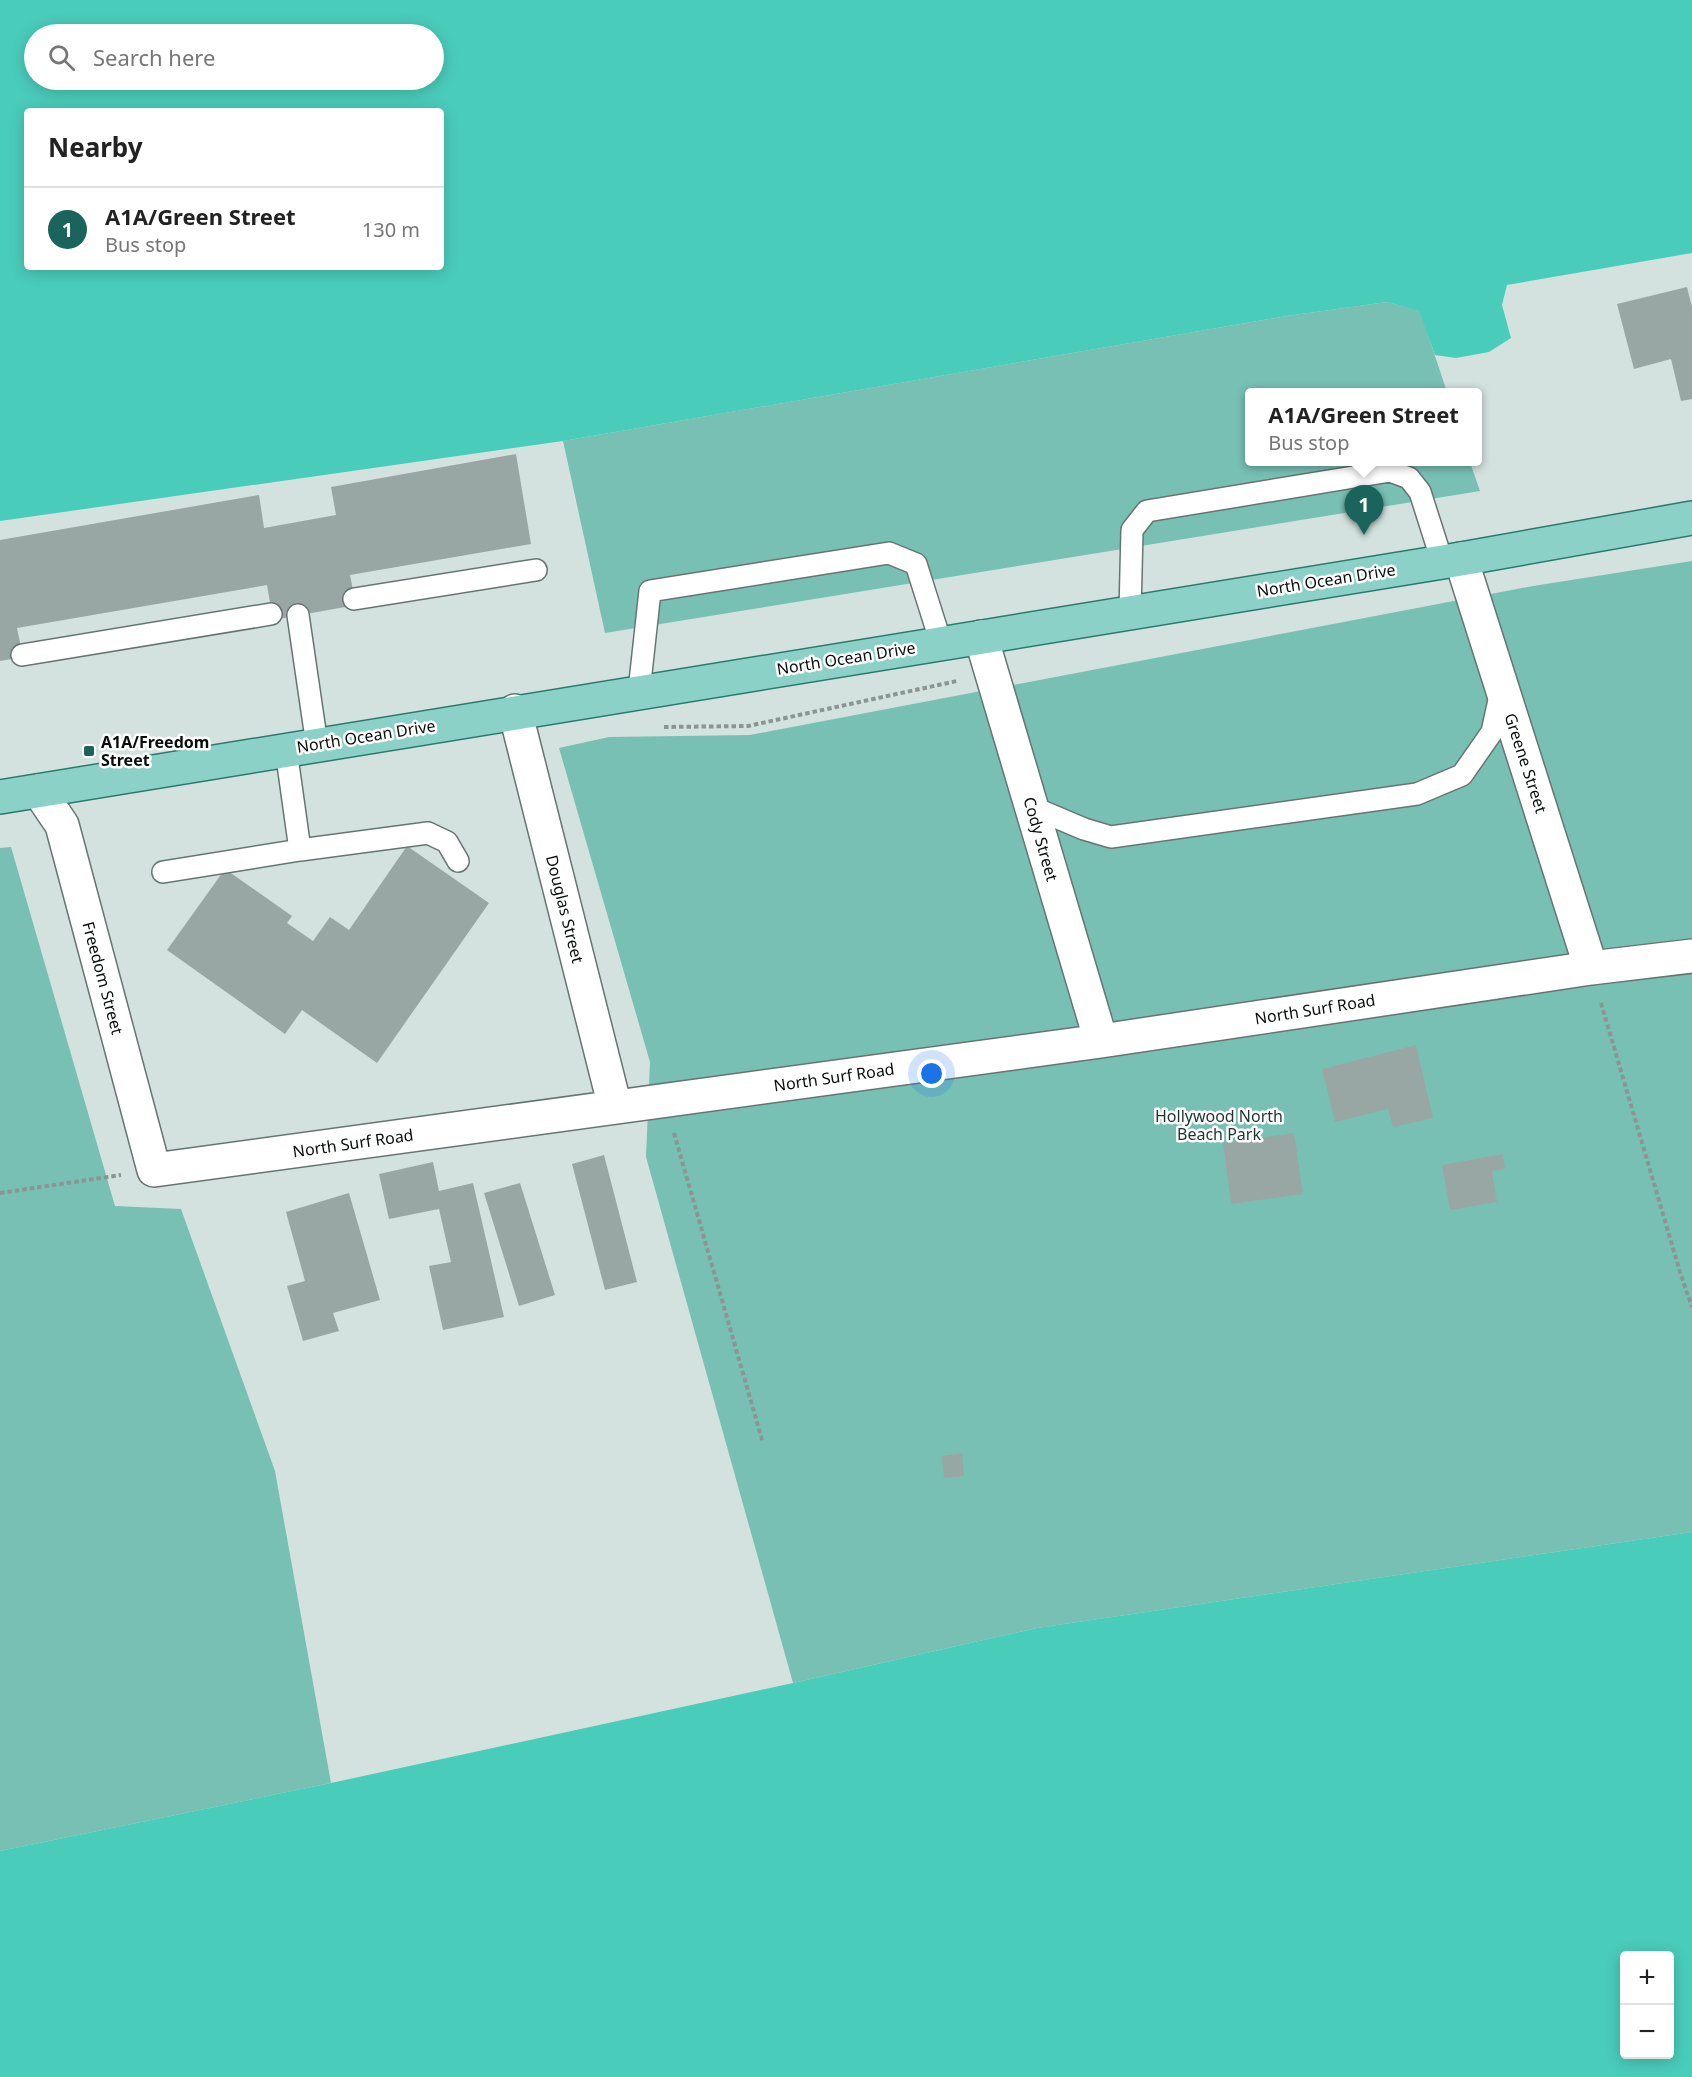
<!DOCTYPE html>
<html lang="en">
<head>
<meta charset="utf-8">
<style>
	:root { --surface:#fff; --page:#f6f6f6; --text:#222; --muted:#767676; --line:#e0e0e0; --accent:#1a645b }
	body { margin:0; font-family:"Noto Sans",sans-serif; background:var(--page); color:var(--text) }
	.controls { position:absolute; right:18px; bottom:18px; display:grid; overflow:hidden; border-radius:6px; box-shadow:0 3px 15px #0003 }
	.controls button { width:54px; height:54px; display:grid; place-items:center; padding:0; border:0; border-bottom:2px solid var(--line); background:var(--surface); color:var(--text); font:30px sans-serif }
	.you { position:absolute; left:932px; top:1074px; width:21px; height:21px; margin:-15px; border:4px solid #fff; border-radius:50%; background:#1a73e8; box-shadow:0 0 0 9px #1a73e833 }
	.badge { display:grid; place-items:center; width:39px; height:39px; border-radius:50%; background:var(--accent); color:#fff; font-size:20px; font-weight:700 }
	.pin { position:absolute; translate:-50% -50px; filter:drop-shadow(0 2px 3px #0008) }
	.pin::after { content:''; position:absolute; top:32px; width:21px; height:18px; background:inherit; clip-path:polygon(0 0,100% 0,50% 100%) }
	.popup { position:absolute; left:1245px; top:388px; width:237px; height:78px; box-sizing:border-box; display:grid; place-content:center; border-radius:6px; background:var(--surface); filter:drop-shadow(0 2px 4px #0005); font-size:20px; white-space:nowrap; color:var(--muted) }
	.popup b { font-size:22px; color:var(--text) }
	.popup::after { content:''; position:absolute; left:50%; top:100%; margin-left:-12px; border:12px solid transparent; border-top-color:var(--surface) }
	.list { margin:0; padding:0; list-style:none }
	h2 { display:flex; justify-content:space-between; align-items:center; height:78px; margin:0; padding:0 24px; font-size:26px }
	h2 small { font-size:20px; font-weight:400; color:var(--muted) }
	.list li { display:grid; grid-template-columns:39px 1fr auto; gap:18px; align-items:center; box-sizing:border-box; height:84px; padding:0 24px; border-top:2px solid var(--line) }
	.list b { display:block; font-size:22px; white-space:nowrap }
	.list p { margin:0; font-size:20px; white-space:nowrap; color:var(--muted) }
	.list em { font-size:20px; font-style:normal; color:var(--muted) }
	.icon { flex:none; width:33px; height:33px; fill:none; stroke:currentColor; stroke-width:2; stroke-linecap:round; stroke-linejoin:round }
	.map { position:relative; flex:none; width:1692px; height:2077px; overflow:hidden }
	.search { position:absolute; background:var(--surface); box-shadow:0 3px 15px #0003; left:24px; top:24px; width:420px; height:66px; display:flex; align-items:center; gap:15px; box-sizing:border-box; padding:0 21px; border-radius:33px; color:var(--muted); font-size:22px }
	.panel { position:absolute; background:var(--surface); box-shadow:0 3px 15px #0003; left:24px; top:108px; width:420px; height:162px; border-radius:6px }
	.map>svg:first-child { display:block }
</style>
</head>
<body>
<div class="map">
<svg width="1692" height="2077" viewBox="0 0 1692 2077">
	<rect width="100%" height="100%" fill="#d3e2df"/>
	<path fill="#78c0b4" d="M1387,302l33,9 27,81h-197v70h220l10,29 -875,142 -42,-192 724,-125z
		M1692,561v971l-655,96 -244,55 -147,-526 4,-95 -91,-314 50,-11 141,-2 783,-149z
		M11,847l104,359 66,3 94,262 56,312 -331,68v-1003z"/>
	<path fill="#4accbb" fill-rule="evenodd" d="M0,0h1692v253l-185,32 -5,20 9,33 -22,14 -33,6 -21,-3 -16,-44 -32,-9 -100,14 -724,125 -563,80zM34,34h400v46h-400zM27,111h414v156h-414z
		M1692,1532v545h-1692v-226l331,-68 462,-100 244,-55zM1624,1956h46v98h-46z"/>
	<path fill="#99a7a4" d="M1687,287l5,20v92l-11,2 -10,-42 -37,10 -17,-65z
		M516,454l15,90 -181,31 6,30 -83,15 -6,-35 -250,43 6,29 -23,4v-121l259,-45 5,33 72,-13 -5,-28z
		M407,846l82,57 -112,160 -75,-53 -17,24 -118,-84 58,-81 67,47 -5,7 26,18 17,-24 19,13z
		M1416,1045l17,73 -40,9 -5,-18 -53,13 -13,-53z
		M1294,1133l9,61 -72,10 -8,-61z
		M1503,1154l2,15 -13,2 5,31 -47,8 -8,-45z
		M604,1155l33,127 -32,8 -33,-126z
		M433,1162l6,29 34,-8 31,134 -61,13 -14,-64 22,-4 -12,-53 -50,10 -10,-45z
		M520,1183l35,112 -36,11 -35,-113z
		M349,1193l31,107 -47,13 6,18 -36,10 -16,-55 18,-5 -19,-69z
		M962,1453l2,23 -20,2 -2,-22z"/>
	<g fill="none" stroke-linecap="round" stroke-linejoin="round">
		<g stroke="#677572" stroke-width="24">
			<path id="service" d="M354,599l182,-29
				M1130,612l2,-82 15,-19 243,-40 19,7 11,14 22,69
				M298,615l19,130
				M22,655l249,-41
				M639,691l11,-100 239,-38 27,11 25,79
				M286,750l14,100 128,-17 19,9 11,19
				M1032,807l52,22 27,8 306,-43 45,-19 30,-43 9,-41
				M163,872l137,-22"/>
		</g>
		<g stroke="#677572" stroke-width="36">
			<path id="minor" d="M1461,559l130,409
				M981,637l120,404
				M515,711l100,396
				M39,791l23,34 92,345 947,-129 490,-73 101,-12"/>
		</g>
		<g stroke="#2c796e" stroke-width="36">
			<path id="primary" d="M0,797l1461,-238 231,-41"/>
		</g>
		<path stroke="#8a9593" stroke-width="4" stroke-dasharray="4.5 3" stroke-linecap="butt" d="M664,727l84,-1 209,-45
			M1601,1003l79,269 12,35
			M674,1133l89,310
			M0,1193l121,-18"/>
		<use href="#service" stroke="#fff" stroke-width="21"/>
		<use href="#minor" stroke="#fff" stroke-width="33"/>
		<use href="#primary" stroke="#8cd1c8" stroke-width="33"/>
	</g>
	<rect fill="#1a645b" stroke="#fff" stroke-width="2" x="83" y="745" width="12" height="12" rx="3"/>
	<g text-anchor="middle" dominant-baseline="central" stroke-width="5" stroke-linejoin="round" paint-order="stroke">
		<g font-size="16" fill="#080d0c" stroke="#fff">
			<text transform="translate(1326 580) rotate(-9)">North Ocean Drive</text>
			<text transform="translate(846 658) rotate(-9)">North Ocean Drive</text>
			<text transform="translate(366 736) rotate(-9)">North Ocean Drive</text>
			<text transform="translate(1526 763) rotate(72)">Greene Street</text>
			<text transform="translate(1041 839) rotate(74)">Cody Street</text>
			<text transform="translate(565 909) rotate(76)">Douglas Street</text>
			<text transform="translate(103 978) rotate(75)">Freedom Street</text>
			<text transform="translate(1315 1009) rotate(-9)">North Surf Road</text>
			<text transform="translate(834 1077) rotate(-8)">North Surf Road</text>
			<text transform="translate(353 1143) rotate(-8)">North Surf Road</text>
		</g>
		<g font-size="16" font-weight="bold" fill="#080d0c" stroke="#fff" text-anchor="start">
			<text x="101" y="742">A1A/Freedom<tspan x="101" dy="18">Street</tspan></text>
		</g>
		<g font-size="16" fill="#1e3431" stroke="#fff">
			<text x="1219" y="1116">Hollywood North<tspan x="1219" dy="18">Beach Park</tspan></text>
		</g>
	</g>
</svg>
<div class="controls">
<button>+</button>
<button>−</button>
</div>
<div class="you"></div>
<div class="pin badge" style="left:1364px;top:535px">1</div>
<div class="popup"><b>A1A/Green Street</b>Bus stop</div>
<div class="search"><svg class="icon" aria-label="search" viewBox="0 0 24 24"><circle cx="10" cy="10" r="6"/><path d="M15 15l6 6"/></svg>Search here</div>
<section class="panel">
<h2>Nearby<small></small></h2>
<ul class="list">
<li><span class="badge">1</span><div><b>A1A/Green Street</b><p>Bus stop</p></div><em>130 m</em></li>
</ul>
</section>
</div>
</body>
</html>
